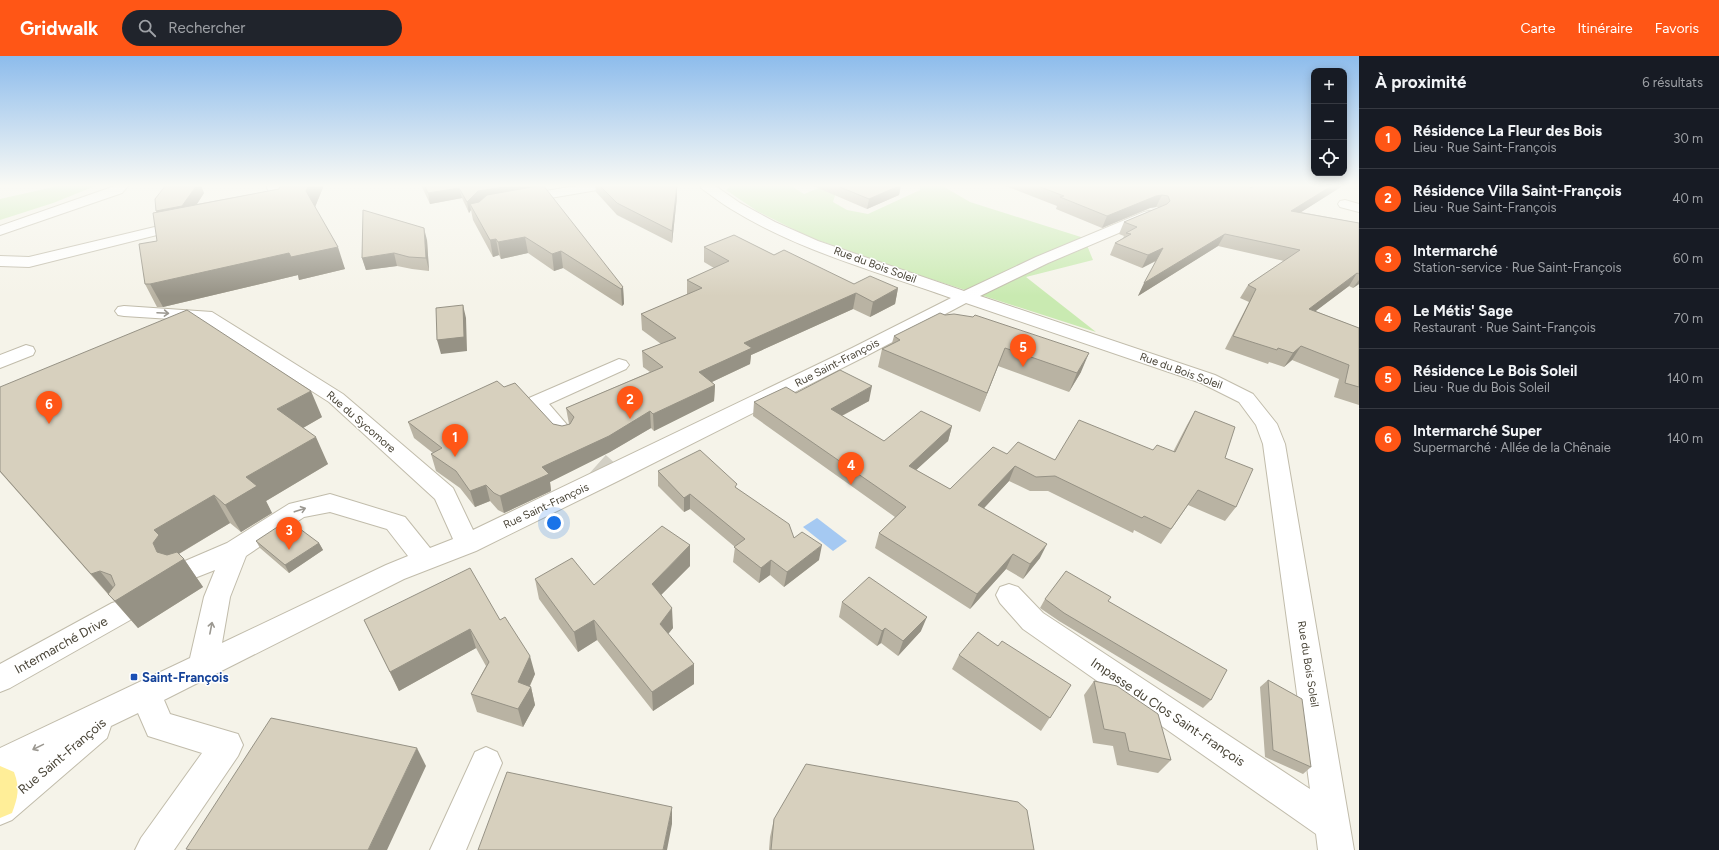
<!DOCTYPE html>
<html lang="fr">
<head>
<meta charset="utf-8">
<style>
	:root { --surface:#171b24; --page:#20242c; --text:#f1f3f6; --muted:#9ea1a6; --line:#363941; --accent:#ff5616 }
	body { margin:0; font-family:Figtree,sans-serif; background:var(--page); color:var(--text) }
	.controls { position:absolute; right:12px; top:12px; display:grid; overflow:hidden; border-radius:8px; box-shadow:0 2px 10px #0003 }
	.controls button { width:36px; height:36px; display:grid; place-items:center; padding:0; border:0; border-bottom:1px solid var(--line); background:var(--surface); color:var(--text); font:20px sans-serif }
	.you { position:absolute; left:554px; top:467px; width:14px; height:14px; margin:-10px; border:3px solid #fff; border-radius:50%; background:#1a73e8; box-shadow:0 0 0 6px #1a73e833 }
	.badge { display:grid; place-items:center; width:26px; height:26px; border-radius:50%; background:var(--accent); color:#fff; font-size:13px; font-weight:700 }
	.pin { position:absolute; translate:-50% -33px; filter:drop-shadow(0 1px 2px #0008) }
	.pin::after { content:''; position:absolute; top:21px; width:14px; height:12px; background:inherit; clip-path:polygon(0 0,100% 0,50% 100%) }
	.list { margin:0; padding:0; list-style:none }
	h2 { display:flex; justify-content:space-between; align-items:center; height:52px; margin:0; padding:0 16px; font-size:17px }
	h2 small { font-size:13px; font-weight:400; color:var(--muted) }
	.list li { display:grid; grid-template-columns:26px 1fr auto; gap:12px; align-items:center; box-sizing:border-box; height:60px; padding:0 16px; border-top:1px solid var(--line) }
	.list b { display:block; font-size:15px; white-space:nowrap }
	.list p { margin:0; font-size:13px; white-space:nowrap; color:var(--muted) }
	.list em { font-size:13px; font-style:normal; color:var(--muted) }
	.icon { flex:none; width:22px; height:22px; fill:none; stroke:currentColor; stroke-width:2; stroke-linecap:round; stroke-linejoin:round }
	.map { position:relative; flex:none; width:1359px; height:794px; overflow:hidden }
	header { display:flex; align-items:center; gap:24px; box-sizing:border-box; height:56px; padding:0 20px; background:var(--accent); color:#fff }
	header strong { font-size:19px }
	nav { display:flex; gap:22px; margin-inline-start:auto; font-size:14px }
	.search { width:280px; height:36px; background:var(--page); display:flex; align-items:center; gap:10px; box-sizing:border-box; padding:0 14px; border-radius:22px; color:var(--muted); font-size:15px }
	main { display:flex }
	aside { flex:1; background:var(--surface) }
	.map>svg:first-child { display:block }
</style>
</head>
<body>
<header>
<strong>Gridwalk</strong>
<div class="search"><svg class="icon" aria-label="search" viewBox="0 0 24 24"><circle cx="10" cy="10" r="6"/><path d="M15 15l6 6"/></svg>Rechercher</div>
<nav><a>Carte</a><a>Itinéraire</a><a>Favoris</a></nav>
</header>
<main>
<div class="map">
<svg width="1359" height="794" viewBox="0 0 1359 794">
	<rect width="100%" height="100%" fill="#f5f3e9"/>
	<path fill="#c9eab1" d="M62,129h36l-45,18 -53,17v-21z
		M731,129h59l14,9 22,-9h12l-5,17 14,8 21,4 52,-24v-5h21l29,17 114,36 9,22 -67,17 70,55 -196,-63 -91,-32 -52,-26 -31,-21z"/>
	<path fill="#a5c9f2" d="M817,462l30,23 -14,10 -30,-24z"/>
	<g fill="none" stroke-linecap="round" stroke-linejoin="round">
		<path stroke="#d3d0c5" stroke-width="24" stroke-dasharray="24 12" stroke-linecap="butt" d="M571,384l39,35"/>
		<g stroke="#c1bcab" stroke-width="2">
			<path id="minor" d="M115,129h14l-7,8 -122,42v-9l112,-39z
				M266,129h12l10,20 -2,3 -17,3 -5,-1 -2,-3 2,-3 9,-2z
				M582,129h28l-2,3 -5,1 -82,14 -5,-1 -2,-3 2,-3 5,-1z
				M700,129h14l26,18 35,19 43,19 146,50 72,-34 108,-45 5,-1 5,1 2,3 -2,3 -106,45 -68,33 235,79 38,19 24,30 8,20 69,406h-36l-2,-16 -293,-205 -23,-26 -4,-8 4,-8 9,-3 9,3 25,26 267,176 -47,-345 -7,-19 -17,-23 -38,-19 -235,-80 -100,53 -248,125 -142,70 -72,28 -240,121 6,14 68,20 5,11 -5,11 -64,94h-39l6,-12 61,-85 -54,-17 -10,-23 -27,13 -4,12 -95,82 -12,5v-39l14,-11 -14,6v-33l190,-90 14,-61 11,-27 -28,11 -9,-3 -4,-7 4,-7 49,-21 62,-39 41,-10 75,23 25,31 23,-9 -18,-40 -106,-97 -127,-81 -78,-5 -6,-1 -3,-4 3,-4 6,-1 88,6 131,82 110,94 20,42 379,-182 99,-50c-73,-26 -154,-48 -220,-89 -10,-6 -20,-14 -30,-21zM330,456l57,17 21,27 -22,9 -164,78 8,-46 16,-41 58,-39z
				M1345,144l14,4v8l-19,-5 -2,-3 2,-3z
				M184,164l5,1 2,3 -2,3 -160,40 -29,-1v-10l29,1z
				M26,289l7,2 2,4 -2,4 -33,13v-13z
				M619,303l7,2 3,4 -3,4 -77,35 26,30 -3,5 -8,2 -8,-2 -30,-37 3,-4z
				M122,544l10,3 4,8 -4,8 -122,69 -10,4v-28l112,-61z
				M486,691l11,5 5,11 -36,87h-36l45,-98z"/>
		</g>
		<g stroke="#e7d065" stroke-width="2">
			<path id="major" d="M0,710l14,6c6,16 4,25 -2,41l-12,5z"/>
		</g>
		<use href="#minor" fill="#fff" fill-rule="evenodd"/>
		<use href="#major" fill="#ffee98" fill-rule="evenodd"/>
	</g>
	<path fill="#b9b3a3" d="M279,129h45l-9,22 30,62 -46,11 -1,-5 -135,32h-6l-12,-23 12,-43v-29l47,-19 -7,11 82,-15 1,-2z
		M421,129h116l1,1 85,101 1,17 -2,2 -59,-38 -9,3 -26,-18 -27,6 -2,-4 -6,2 -20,-37 -2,-10 -2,3 -7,-15 -32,6z
		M595,129h81l1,12 -5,46 -55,-28 -21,-23z
		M811,129h90l-2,10 -32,14z
		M1003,129h244l4,3 6,-3h87l-43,27 58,11v61l-6,4 -4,-2 -34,25 44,17v77l-25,-8 5,-18 -47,-19 -8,7 -15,-5 -1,2 -43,-15 24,-47 -9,-4 8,-13 36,-24 -66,-15 -80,50 18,-35 -14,7 -32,-13 5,-12 8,-5 1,-2 -5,-2 5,-12 36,-15h-4l-6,1 -48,20 -46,-19 1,-3z
		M1351,129h8v2z
		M427,184l2,31 -17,-2 -15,-3 -31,4 -4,-12z
		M704,191l70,8 80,29 44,4 -3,16 -25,13 -17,-8 -102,46 -1,9 -38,18 3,3 -1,16 -60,30 -3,-3 -41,24 -60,30 1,9 -47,22 -6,-3 -8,-9 -15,6 -15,-19 -24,-17 -5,-17 2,-1 -19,-15 -6,-16 145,2 9,2 7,-2 -3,-16 84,-36 -7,-5 -1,-16 19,-7 -19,-14 -1,-16 46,-19v-15l27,-12 -10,-6z
		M945,259l136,57 -12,20 -71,-26 -18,46 -102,-45 4,-18 10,-6 2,-7z
		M0,331l322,30 -19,11 25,36 -62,37 6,12 -31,19 -11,-9 -51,31 5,5 19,28 -65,41 -24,-27 -114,-129z
		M796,337l73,8 -27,15 42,25 68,-15 -4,15 -32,29 34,19 57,-35 48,6 98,-10 20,2 14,-27 8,-14 30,47 11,49 -11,14 -37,-16 -27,39 -27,-14 -1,3 -85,-42h-18l-21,-10 -25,27 56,50 -17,21 -17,-10 -36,40 -95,-61 4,-15 16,-16 -142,-101 1,-14z
		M658,415l79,17 82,72 -35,27 -14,-12 -11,8 -26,-21 2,-15 -45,-38 -6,3 -26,-26z
		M256,485l63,2 4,7 -34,23 -29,-25z
		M690,510l-29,29 12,33 -5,6 26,30v20l-41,27 -56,-71 -19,12 -39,-53 -4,-20 59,6z
		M1045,543l166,101 -8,8 -144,-87 -19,-13z
		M842,546l79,29 -23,25 -17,-13 -4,3 -38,-29z
		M364,564h136l35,54 -5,12 1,1 4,18 -12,22 -46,-15 -6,-18 15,-28 -10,-18 -77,43z
		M998,590l73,39 -30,46 -89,-62 7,-14z
		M1268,624l43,87 -8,7 -38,-17 -5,-70z
		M1094,625l77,79 -13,13 -41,-8 -4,-19 -20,-3 -9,-48z
		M774,763l260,31h-265l1,-13z"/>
	<path fill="#969285" d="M197,129h4l3,8 -16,25 -26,5 -6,-12z
		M309,129h15l-11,27 -7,-21z
		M516,129h21l1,6 -68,13 1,6 -2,3 -2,-11 11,-11z
		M677,129v12l-5,46v-12z
		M899,129h2l-2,10 -32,14 2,-10z
		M1333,129h11l-60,38 7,-12z
		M459,132l3,10 -32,6 -2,-11z
		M1162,139l-6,12 -6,1 -48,20 5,-12 49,-20z
		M424,172l3,12 2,31 -3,-13z
		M1225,178l-7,12 -80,50 6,-13z
		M525,181l3,16 -27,6 -3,-17z
		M496,183l3,16 -6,2 -3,-17z
		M338,191l7,22 -46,11 -1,-5 -135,32 -13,-23 139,-31z
		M1163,192l-6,12 -15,8 6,-13z
		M561,195l2,17 -9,3 -2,-17z
		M394,197l3,13 -31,4 -4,-12z
		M1357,217l-8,13 -49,37 9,-14z
		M1359,224v4l-6,4z
		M623,231l1,17 -2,2 -1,-17z
		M898,232l-3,16 -25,13 3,-15z
		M856,237l-3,16 -102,46 -1,9 -51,24v-16l45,-29z
		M463,249l3,13 1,33 -26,3 -4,-14z
		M1301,290l-9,14 -8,7 9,-14z
		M1005,292l-7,18 -18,46 7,-19z
		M1089,297l-8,19 -12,20 8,-19z
		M715,329l-1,16 -60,30 -1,-17z
		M872,330l-3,15 -41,22 3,-14z
		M311,335l11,26 -33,19 -12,-27z
		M650,355l1,17 -41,24 -60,30 1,9 -47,22 -4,-17 42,-29z
		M952,370l-4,15 -44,40 5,-15z
		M316,381l12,27 -62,37 6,12 -31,19 -16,-27 21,-28z
		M1015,410l-6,15 -36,39 5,-15z
		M486,429l4,16 -15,6 -5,-16z
		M690,438v15l-6,3v-14z
		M214,439l16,28 -55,33 9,3 19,28 -65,41 -47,-54 9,-3 21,26 36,-45 -4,-9 1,-13z
		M319,487l4,7 -34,23 -4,-8z
		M1047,488l-7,14 -17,21 7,-15z
		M690,489v21l-38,38v-20z
		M822,489l-3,15 -35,27 3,-15z
		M1013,498l-7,15 -36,40 7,-15z
		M771,504l-1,15 -11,8 2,-15z
		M672,552l1,20 -13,16v-20z
		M927,561l-6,14 -23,25 5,-15z
		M594,564l3,20 -19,12 -4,-20z
		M885,572l-4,15 -4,3 5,-15z
		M470,573l6,19 -77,43 -9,-19z
		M530,600l5,18 -11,24 7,-11 4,18 -12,22 -5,-18v-27z
		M694,608v20l-41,27 -1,-19z
		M417,692l9,18 -39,84h-19z
		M672,751v17l-5,26h-4z"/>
	<path fill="#d7d0be" stroke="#969285" d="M166,129h31l-15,21 -26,5 -1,-12z
		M281,129h28l-3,6 32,56 -47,10 -2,-4 -139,31h-5l-6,-40 18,-3 -4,-28 126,-24z
		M424,129h92l-38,6 -11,11 -8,-14 -31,5z
		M543,129l80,102 -2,2 -60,-38 -9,3 -27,-17 -27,5 -2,-3 -6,1 -20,-36 9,-2 8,-7z
		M599,129h78l-5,46 -55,-28z
		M835,129h66l-32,14z
		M1035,129h212l4,3 6,-3h76l-42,26 68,12v51l-2,-1 -48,36 50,19v59l-14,-4 4,-18 -48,-19 -8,7 -15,-5 -1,2 -44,-14 23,-47 -8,-4 52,-35 -75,-16 -81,49 19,-35 -15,7 -33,-12 16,-9 -5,-1 11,-6 -13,-5 43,-18 3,-3 -2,-5 -6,-1 -6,1 -49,20 -47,-19 4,-1z
		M363,154l61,18 2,30 -17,-1 -15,-4 -32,5z
		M734,179l40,20 10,-5 70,34 16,-8 28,12 -25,14 -17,-9 -112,50 8,5 -53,24 16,13 -62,29 -3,-3 -41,25 -67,31 7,7 -49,22 -6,-3 -8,-8 -16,6 -14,-20 -25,-17 11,-6 -34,-26 89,-41 7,6 11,-4 38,41 9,2 8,-2 4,-7 -8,-9 97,-41 -21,-16 34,-13 -35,-24 61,-26 -15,-8 42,-19 -25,-14z
		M463,249l1,32 -27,3 -1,-32z
		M187,254l124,81 -34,18 39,28 -70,40 11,9 -32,19 -11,-10 -60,35 5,5 -6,8 4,9 10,3 10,-3 7,7 -69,42 -7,-7 7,-9 -4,-10 -11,-4 -9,3 -91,-103v-84z
		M940,257l5,2 9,-1 19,3 2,-2 114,38 -12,20 -72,-25 -18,45 -105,-44 18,-9 -6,-4z
		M840,314l32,16 -41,23 53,32 37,-30 31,15 -43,40 41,23 43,-42 14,7 11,-12 37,18 24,-40 74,30 4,-5 18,7 20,-41 40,16 -10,31 28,11 -17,38 -38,-17 -27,39 -27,-13 -2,2 -87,-42 -19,1 -21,-11 -37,39 69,39 -17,20 -17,-10 -36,40 -98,-61 27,-26 -152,-105 32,-15 10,6z
		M700,394l37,34 -2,3 54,37 5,14 8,-6 20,13 -35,27 -16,-12 -10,8 -27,-21 11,-8 -55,-45 -6,4 -26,-27z
		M288,464l31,23 -34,22 -29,-24z
		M662,470l28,19 -38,39 20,24 -12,16 34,40 -42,28 -58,-72 -20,12 -39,-53 37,-21 22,27z
		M470,512l30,52 5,-3 25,39 -12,26 13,5 -13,22 -47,-15 18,-32 -19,-33 -80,43 -26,-52z
		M1066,515l45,26 -3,4 119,69 -16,30 -147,-87 -19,-14z
		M869,521l58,40 -24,24 -18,-13 -3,3 -40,-29z
		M978,576l20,14 4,-5 69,44 -21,33 -91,-63z
		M1268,624l34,19 9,68 -38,-17z
		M1094,625l23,5 41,28 13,46 -42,-9 -4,-18 -21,-4z
		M271,662l146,30 -49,102h-177l-5,-1z
		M806,708l212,38 9,8 7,40h-263l3,-31z
		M507,716l165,35 -9,43h-185z"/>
	<defs><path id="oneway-shaft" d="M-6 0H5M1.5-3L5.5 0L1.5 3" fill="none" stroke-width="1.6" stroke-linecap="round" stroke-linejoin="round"/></defs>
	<g stroke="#9b9891">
		<use href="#oneway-shaft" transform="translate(163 257) rotate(3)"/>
		<use href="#oneway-shaft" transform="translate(300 454) rotate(-18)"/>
		<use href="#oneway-shaft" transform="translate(211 572) rotate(-79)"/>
		<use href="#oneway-shaft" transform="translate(38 691) rotate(154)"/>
	</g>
	<linearGradient id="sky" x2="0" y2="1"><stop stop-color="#8dbcec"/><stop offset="0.54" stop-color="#fafaf5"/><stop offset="1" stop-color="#fafaf5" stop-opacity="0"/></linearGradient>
	<rect width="1359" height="240" fill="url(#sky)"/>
	<rect fill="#1a4fb4" stroke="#fff" stroke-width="1.5" x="130" y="617" width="8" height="8" rx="2"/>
	<g text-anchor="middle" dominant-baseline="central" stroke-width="3" stroke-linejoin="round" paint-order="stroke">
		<g font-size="11" fill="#494437" stroke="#fff">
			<text transform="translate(875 209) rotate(20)">Rue du Bois Soleil</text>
			<text transform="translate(837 307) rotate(-27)">Rue Saint-François</text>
			<text transform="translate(1181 315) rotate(20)">Rue du Bois Soleil</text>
			<text transform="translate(361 366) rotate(41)">Rue du Sycomore</text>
			<text transform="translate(546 450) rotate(-25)">Rue Saint-François</text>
			<text transform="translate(1308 608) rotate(81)">Rue du Bois Soleil</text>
		</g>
		<g font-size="13" fill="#494437" stroke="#fff">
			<text transform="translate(61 589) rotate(-29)">Intermarché Drive</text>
			<text transform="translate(1168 656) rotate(34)">Impasse du Clos Saint-François</text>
			<text transform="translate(62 700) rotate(-40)">Rue Saint-François</text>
		</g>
		<g font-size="13" font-weight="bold" fill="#164399" stroke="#fff" text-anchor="start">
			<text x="142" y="621">Saint-François</text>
		</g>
	</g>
</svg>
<div class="controls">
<button>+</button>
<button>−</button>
<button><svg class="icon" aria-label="locate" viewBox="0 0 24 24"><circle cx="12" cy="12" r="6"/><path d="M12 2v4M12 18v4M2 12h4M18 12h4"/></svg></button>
</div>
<div class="you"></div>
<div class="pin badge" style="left:455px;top:401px">1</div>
<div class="pin badge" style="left:630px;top:363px">2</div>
<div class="pin badge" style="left:289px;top:494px">3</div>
<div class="pin badge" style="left:851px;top:429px">4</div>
<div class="pin badge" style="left:1023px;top:311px">5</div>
<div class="pin badge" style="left:49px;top:368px">6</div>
</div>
<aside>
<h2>À proximité<small>6 résultats</small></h2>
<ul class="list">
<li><span class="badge">1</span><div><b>Résidence La Fleur des Bois</b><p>Lieu · Rue Saint-François</p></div><em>30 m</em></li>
<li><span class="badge">2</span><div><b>Résidence Villa Saint-François</b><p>Lieu · Rue Saint-François</p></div><em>40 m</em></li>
<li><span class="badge">3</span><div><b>Intermarché</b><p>Station-service · Rue Saint-François</p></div><em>60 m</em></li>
<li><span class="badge">4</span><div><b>Le Métis' Sage</b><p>Restaurant · Rue Saint-François</p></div><em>70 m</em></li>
<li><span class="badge">5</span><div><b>Résidence Le Bois Soleil</b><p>Lieu · Rue du Bois Soleil</p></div><em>140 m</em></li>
<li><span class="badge">6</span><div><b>Intermarché Super</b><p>Supermarché · Allée de la Chênaie</p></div><em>140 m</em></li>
</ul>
</aside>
</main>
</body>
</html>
